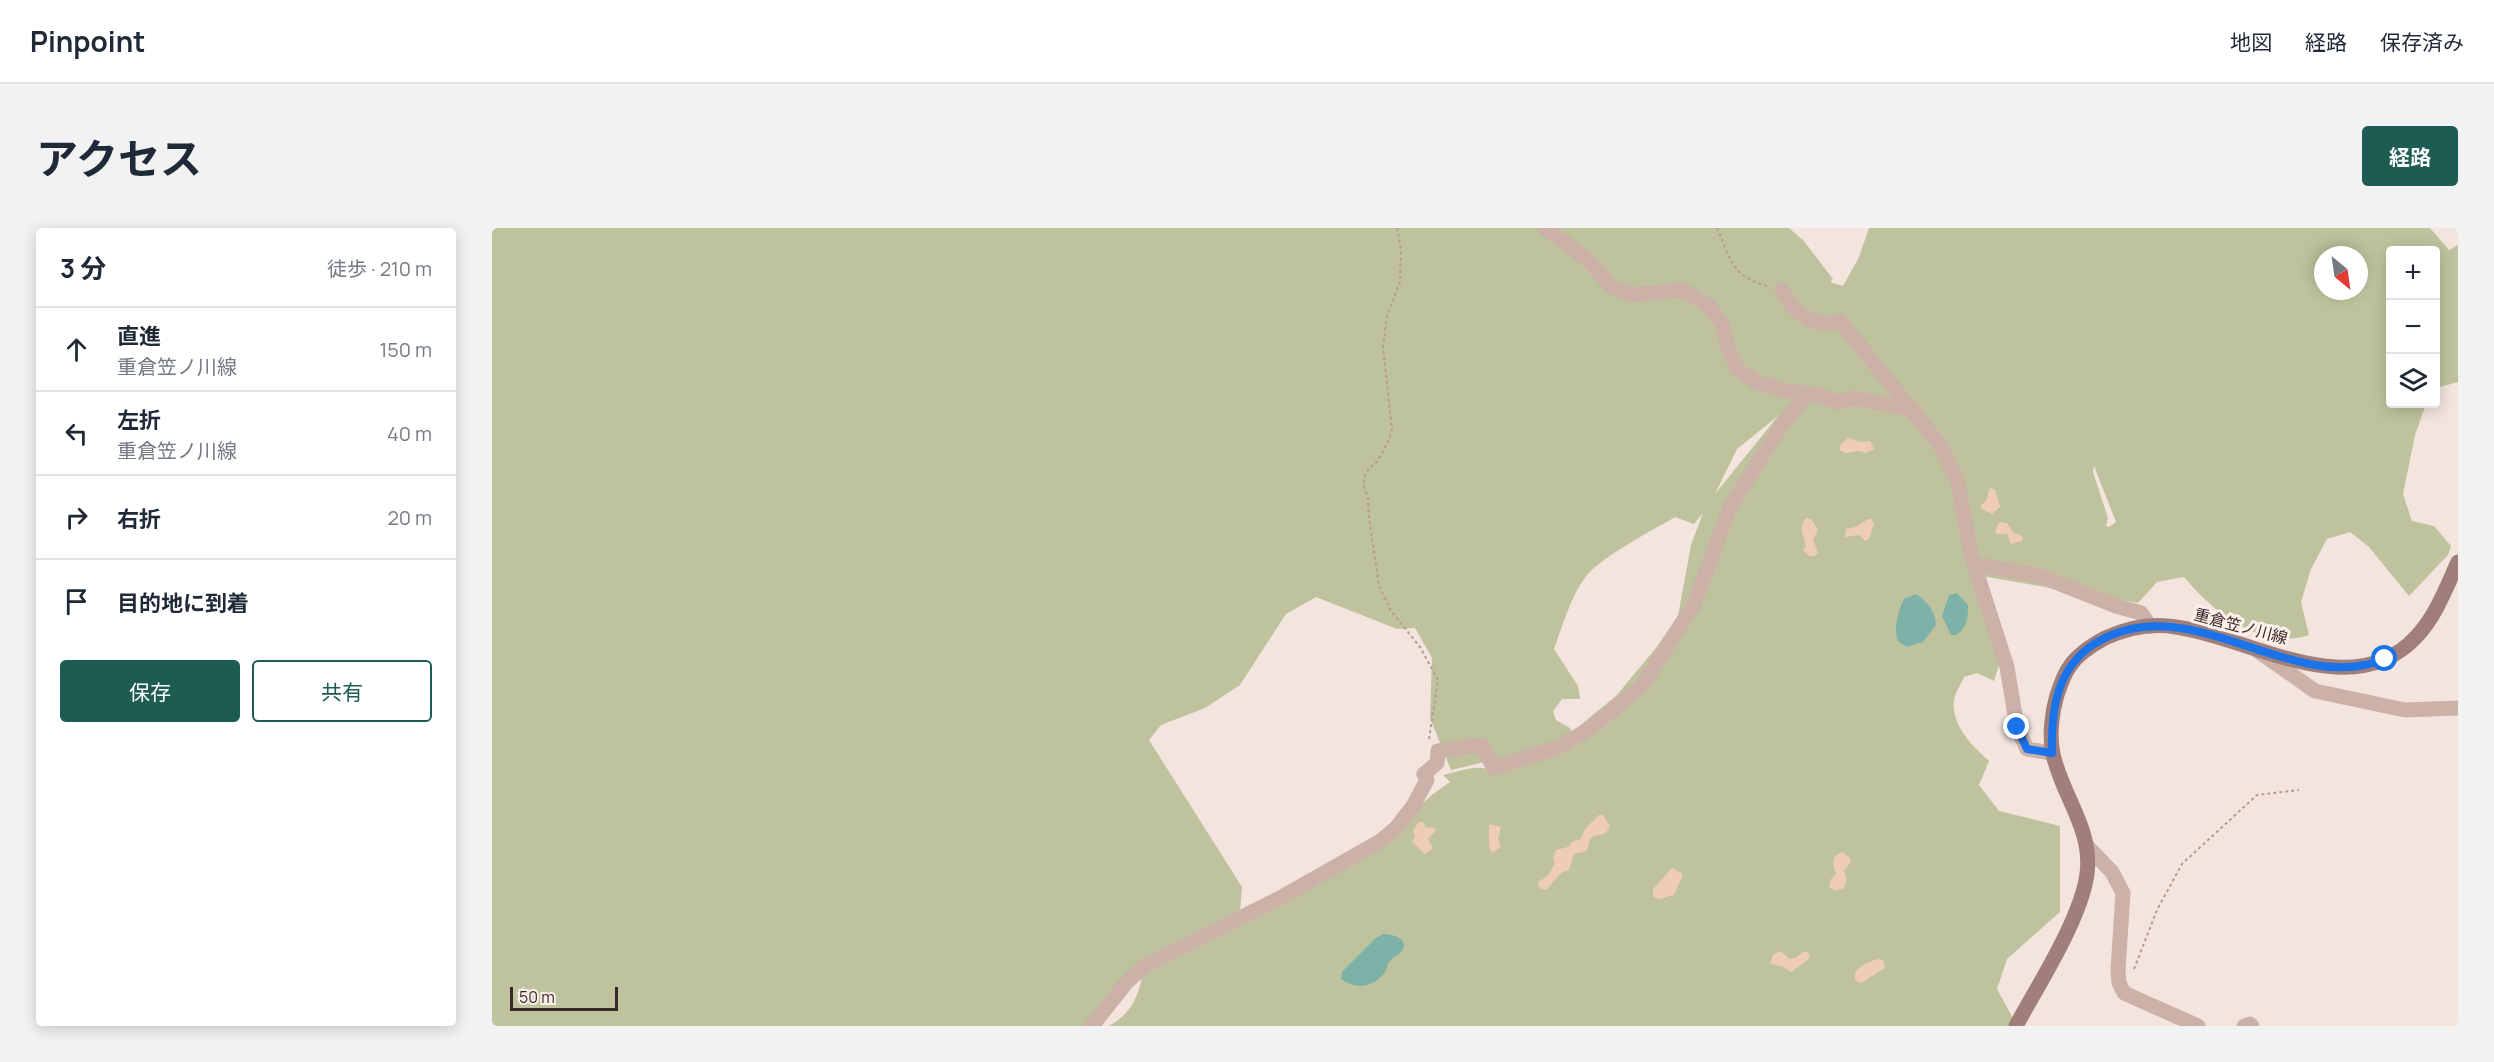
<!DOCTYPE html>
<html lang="ja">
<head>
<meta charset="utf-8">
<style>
	:root { --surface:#fff; --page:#f2f2f3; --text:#1f2937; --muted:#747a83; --line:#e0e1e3; --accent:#1d5c52 }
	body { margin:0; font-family:Manrope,"Noto Sans JP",sans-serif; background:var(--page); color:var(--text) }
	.controls { position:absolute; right:18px; top:18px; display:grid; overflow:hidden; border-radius:6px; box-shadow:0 3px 15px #0003 }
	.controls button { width:54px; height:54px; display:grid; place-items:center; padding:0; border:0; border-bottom:2px solid var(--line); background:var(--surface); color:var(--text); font:30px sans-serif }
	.compass { position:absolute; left:1822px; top:18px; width:54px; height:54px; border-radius:50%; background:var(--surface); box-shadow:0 3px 15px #0003; rotate:151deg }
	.scale { position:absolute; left:18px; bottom:15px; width:108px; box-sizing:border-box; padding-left:6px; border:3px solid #392a29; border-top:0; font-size:16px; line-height:21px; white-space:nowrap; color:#392a29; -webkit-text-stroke:4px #fbf0eb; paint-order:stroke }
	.stop { position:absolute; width:18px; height:18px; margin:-14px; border:4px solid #1a73e8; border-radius:50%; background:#fff }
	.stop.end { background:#1a73e8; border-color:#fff; box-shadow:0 2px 6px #0008 }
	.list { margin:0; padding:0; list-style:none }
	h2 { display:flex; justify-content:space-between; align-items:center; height:78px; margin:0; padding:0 24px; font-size:26px }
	h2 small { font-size:20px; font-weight:400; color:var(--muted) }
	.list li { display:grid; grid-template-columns:39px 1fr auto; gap:18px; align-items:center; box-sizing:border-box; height:84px; padding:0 24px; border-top:2px solid var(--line) }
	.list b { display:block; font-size:22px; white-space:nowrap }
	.list p { margin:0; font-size:20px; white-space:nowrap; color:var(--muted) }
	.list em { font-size:20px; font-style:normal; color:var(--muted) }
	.actions { display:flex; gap:12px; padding:18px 24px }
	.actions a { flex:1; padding:14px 0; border:2px solid var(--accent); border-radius:6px; text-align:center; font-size:21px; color:var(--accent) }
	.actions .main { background:var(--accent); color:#fff }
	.icon { flex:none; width:33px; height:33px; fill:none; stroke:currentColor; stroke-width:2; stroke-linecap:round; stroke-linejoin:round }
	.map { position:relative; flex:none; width:1966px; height:798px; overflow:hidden; border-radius:6px }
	header { display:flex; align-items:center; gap:36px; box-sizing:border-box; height:84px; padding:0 30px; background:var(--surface); border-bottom:2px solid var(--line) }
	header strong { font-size:28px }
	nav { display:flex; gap:33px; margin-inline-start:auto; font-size:21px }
	.intro { display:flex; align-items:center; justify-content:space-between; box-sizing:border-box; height:144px; padding:0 36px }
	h1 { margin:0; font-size:42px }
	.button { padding:15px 27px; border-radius:6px; background:var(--accent); color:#fff; font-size:21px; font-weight:700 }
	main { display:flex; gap:36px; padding:0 36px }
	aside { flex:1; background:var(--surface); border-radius:6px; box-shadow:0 3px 15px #0003 }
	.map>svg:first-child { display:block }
</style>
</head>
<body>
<header>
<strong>Pinpoint</strong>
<nav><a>地図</a><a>経路</a><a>保存済み</a></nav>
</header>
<div class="intro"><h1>アクセス</h1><a class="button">経路</a></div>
<main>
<aside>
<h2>3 分<small>徒歩 · 210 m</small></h2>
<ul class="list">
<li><svg class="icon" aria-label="ahead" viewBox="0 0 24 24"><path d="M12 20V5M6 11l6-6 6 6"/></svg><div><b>直進</b><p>重倉笠ノ川線</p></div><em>150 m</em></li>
<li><svg class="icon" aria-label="left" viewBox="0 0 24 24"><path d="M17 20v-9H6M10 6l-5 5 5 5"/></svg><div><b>左折</b><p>重倉笠ノ川線</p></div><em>40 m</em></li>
<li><svg class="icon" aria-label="right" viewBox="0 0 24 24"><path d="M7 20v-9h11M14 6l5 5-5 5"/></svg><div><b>右折</b></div><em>20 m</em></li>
<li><svg class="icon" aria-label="arrive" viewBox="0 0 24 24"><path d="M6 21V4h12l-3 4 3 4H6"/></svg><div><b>目的地に到着</b></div></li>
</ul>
<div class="actions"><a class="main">保存</a><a>共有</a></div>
</aside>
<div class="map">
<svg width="1966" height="798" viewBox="0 0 1966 798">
	<rect width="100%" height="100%" fill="#f3e4de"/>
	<path fill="#bfc39d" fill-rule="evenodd" d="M0,0h1297l14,12 30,39 -3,3 13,4 16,-29 10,-29h561l19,22 9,-5v137l-22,6v-138h-46v154h36l-11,31 -12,59 9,27 22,5 17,20 -3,9 -39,41 -40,-49 -19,-15 -23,7 -16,30 -10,33 8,33c-48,16 -96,-23 -125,-58l-27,5 -19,21 -156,-27 20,79 -8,26 -17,-8 -13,4c-3,7 -9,16 -10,23 -3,26 18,45 35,61l-10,24 20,26 61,15v86l-53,47 -10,30 17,31 -2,6h-903c21,-12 28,-26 33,-49l-50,49h-600zM1831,27h36v36h-36zM1286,188l-63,78 22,-45zM1602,238l22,56 -7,5 -3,-1 2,-8 -15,-46zM1211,285l-12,32 -13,71 -22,32 -40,48 -44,36 -2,-4 -14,-8 -3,-9 9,-12h18l-2,-13 -24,-37c8,-21 19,-60 35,-76 19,-20 61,-41 86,-56l19,7zM824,369l81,32 18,-1 17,30 -2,60 21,52 67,-16 -26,17c-15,-8 -33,1 -49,4l7,7 -17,12 -24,22 -169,97 2,-26 -93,-147 12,-15 44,-17 35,-23 46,-71z"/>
	<path fill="#efcdb4" d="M1356,210l12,4 10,-1 4,8 -8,4 -7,-2 -14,2 -5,-3v-5z
		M1498,260l5,2 5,17 -8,7 -10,-5 -1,-4 5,-4z
		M1314,290l5,1 7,10 -5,11 5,13 -4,3h-5l-6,-6 3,-4c-2,-12 -9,-17 0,-28z
		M1376,291h3l3,5 -5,15 -4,2 -5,-6 -15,2 1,-8 10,-2z
		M1507,294l8,1 6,9 10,5 -1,4 -11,3 -4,-10h-10l-2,-2z
		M1107,587h4l7,11 -4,7c-17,6 -14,-2 -19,18l-13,3 -5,16 -8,3 -15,17 -7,-2 -1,-6 10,-6 7,-13 -2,-4 3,-9 12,-3 5,-6 7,-1 5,-11z
		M927,594h4l3,6 7,-1 3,3 -8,9 4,7v3l-7,5 -13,-12 3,-5 -2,-7z
		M997,596l12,3 -3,13 3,7 -9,6 -3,-7z
		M1350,624l8,6v5l-6,8 3,8 -3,9 -9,3 -6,-4 2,-8 5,-5 -3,-10 1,-7z
		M1180,640l11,6 -9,21 -15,4 -6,-2v-8z
		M1288,723l10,8 5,-1 8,-6h5l2,6 -19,14 -10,-6 -11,-2 3,-9z
		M1385,731l6,1 2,8 -24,15 -6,-3c-2,-13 12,-17 22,-21z"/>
	<path fill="#7cb2a7" d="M1465,365l11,12c0,12 -1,24 -12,30h-5l-9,-19 7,-21z
		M1424,366c12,8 19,17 20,31l-13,17 -16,5c-3,-2 -6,-3 -8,-5 -7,-10 0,-34 5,-43z
		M891,706c10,0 28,5 18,18 -3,4 -8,5 -11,9 -6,7 0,1 -4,9 -9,17 -30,21 -45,9l1,-7 34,-34z"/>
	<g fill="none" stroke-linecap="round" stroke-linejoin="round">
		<path stroke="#b89a93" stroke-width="2" stroke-dasharray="3 3" stroke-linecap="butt" d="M905,0l4,22 -1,32 -13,34 -4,31 9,82 -3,11 -12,22 -8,6 -5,9v10l4,11 1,20 10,68 12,25 29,36 18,33 -9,59
			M1225,0c14,31 14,49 51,58
			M1642,741l23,-59 25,-46 75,-69 42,-5"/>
		<path stroke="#ccb1a9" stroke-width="15" d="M1053,0l43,32 24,27 21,8 50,-5 25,15 14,18 5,22 11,25 20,13 28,8 23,2 29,9 17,-4 59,12
			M1290,62c10,21 33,41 58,31l100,124 18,37 13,73 36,112 10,60 10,22 25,4
			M1482,336l66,12 76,30 25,7 9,13
			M1766,423l57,40 90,19 53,-2
			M1596,619l24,25 11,21 -5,77 1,13 5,10 74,33
			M600,798l34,-43 20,-18 132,-66 101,-57 17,-14 17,-22 14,-26 -3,-6 13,-11 1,-12 43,-6 13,23 62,-20 32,-18 54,-44 52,-82 36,-97 51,-81 28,-33
			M1752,798l6,-2 2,2"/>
		<path stroke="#a07f7a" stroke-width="15" d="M1524,798c22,-41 65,-107 71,-152 6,-45 -25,-78 -34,-120 -4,-18 -1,-42 4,-59 3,-9 7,-21 13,-29 8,-12 22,-21 35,-28 22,-10 47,-15 71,-11 74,10 176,79 240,10 20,-21 30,-49 42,-75"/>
	</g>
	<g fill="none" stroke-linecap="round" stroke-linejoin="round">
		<path stroke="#1a73e8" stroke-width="8" d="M1525,499l10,22 25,4c-1,-42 4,-84 42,-109 96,-60 196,54 291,15"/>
	</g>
	<g text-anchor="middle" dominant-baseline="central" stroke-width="6" stroke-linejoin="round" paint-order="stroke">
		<g font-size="16" fill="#392a29" stroke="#fbf0eb">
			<text transform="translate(1749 398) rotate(15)">重倉笠ノ川線</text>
		</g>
	</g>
</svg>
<div class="controls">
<button>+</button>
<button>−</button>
<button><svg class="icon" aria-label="layers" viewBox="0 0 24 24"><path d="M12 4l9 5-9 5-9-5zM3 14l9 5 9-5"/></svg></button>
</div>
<svg class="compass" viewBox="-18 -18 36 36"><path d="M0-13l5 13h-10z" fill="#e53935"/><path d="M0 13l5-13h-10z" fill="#747a83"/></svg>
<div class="scale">50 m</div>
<div class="stop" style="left:1893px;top:431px"></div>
<div class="stop end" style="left:1525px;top:499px"></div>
</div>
</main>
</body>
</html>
